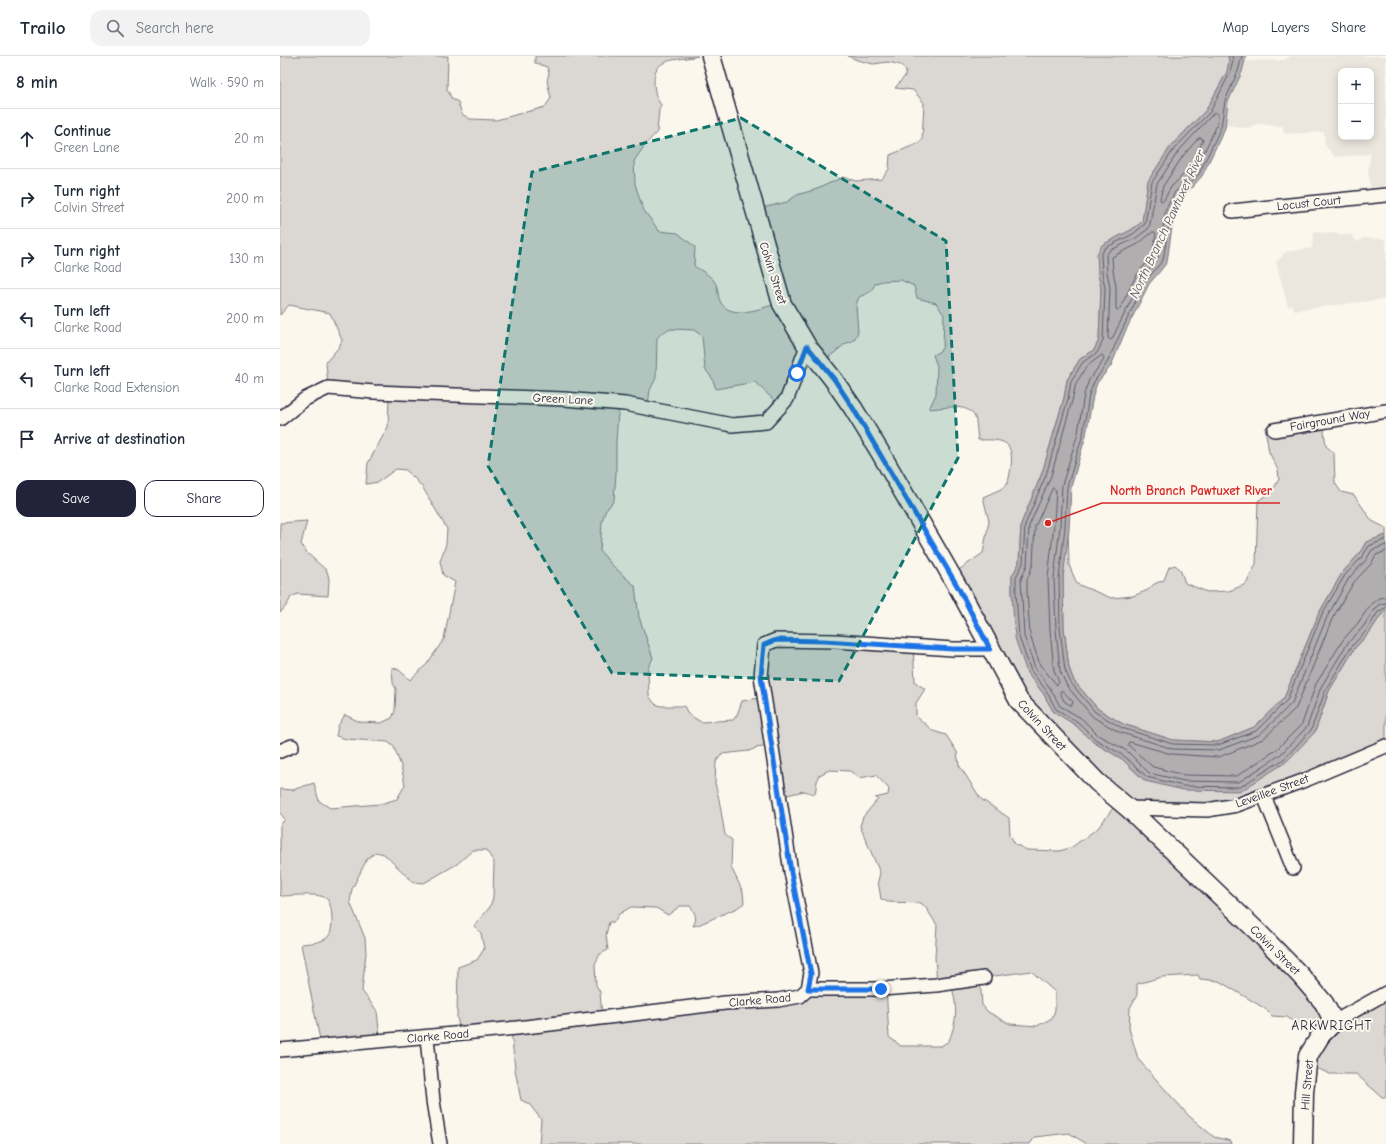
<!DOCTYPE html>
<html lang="en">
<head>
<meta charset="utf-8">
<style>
	:root { --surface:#fff; --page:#f2f2f3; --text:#1f2937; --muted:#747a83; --line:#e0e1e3; --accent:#22223b }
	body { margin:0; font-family:"Comic Neue",sans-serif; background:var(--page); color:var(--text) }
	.controls { position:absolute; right:12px; top:12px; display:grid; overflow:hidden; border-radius:8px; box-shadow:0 2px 10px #0003 }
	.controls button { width:36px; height:36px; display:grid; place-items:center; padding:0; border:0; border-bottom:1px solid var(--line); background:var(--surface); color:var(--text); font:20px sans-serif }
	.stop { position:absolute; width:12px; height:12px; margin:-9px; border:3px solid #1a73e8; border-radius:50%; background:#fff }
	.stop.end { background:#1a73e8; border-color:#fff; box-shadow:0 1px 4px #0008 }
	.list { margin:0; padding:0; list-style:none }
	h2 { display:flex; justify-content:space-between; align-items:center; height:52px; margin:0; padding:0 16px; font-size:17px }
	h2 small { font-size:13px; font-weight:400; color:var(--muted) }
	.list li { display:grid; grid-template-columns:26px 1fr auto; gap:12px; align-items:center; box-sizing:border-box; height:60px; padding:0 16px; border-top:1px solid var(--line) }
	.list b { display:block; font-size:15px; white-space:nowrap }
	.list p { margin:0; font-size:13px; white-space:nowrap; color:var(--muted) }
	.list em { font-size:13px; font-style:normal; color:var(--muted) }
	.actions { display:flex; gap:8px; padding:12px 16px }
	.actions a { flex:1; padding:9px 0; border:1px solid var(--accent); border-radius:12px; text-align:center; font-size:14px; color:var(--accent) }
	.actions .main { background:var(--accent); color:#fff }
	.icon { flex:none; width:22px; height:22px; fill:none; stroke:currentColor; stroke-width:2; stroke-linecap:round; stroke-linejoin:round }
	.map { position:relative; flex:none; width:1106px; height:1088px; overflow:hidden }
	header { display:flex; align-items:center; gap:24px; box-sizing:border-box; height:56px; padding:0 20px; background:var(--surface); border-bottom:1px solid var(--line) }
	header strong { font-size:19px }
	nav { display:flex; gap:22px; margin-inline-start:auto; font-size:14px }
	.search { width:280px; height:36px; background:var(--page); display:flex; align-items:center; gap:10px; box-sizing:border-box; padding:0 14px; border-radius:12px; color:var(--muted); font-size:15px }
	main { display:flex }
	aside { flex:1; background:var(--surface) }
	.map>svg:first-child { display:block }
</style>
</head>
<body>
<header>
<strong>Trailo</strong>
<div class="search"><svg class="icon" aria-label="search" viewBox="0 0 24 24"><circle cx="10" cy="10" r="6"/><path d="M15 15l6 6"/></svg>Search here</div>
<nav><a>Map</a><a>Layers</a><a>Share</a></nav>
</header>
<main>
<aside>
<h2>8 min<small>Walk · 590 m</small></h2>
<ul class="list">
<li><svg class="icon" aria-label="ahead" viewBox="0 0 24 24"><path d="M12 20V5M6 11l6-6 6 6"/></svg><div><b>Continue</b><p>Green Lane</p></div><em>20 m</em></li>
<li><svg class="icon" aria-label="right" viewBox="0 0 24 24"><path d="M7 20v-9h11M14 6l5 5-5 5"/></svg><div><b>Turn right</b><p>Colvin Street</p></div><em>200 m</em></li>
<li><svg class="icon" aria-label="right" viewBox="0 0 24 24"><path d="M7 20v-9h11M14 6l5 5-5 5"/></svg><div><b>Turn right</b><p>Clarke Road</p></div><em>130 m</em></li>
<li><svg class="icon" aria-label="left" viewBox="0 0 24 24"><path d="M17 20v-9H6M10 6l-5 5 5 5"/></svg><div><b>Turn left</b><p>Clarke Road</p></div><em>200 m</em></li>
<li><svg class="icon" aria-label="left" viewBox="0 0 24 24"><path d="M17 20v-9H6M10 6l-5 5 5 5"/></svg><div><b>Turn left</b><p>Clarke Road Extension</p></div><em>40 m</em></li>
<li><svg class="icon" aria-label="arrive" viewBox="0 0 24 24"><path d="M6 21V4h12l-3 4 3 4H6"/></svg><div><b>Arrive at destination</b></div></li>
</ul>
<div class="actions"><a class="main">Save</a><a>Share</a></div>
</aside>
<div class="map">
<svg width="1106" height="1088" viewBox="0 0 1106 1088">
	<rect width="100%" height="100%" fill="#fbf7ec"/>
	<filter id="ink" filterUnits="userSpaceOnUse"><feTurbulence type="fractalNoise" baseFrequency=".025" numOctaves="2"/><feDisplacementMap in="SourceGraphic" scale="8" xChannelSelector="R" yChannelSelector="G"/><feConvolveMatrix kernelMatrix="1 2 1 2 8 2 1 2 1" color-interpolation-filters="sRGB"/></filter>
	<g filter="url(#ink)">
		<path fill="#ebe7df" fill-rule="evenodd" d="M1011,0h95v138l-15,1 -3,-26 3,-15 -36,3 -10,-12 -1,-13 -39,2 -3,-8 -25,-2 -9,4 -22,-3 2,-23 14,-30 2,-11 40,-1zM1061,15h30v66h-30z
			M1034,176l38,3 5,7 6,-4 23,1v60l-91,11 -1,-1 -2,-4 -4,2 -12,-46 5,-3 4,-6 27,-4z"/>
		<path fill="#dbd8d3" stroke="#7e7d87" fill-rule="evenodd" d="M0,0h168l-1,33 5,10 6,3 4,12 8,5 26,1 49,-13 6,-9 -4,-17 2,-8 -2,-6 -12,-4v-7h163c-20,5 -45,0 -44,26 1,11 1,14 7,23l-2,5 -2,22 -12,13 -11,16 1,23 8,25 16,22 19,2 17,14 -1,19c6,4 16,9 20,15 5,6 3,14 6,20 9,21 46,6 61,1l-24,-93 30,-7 10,-7 20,-6 26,-12 13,4 26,-2 7,-10 1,-14 27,-11 5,-4 2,-37 -11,-13 -18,-2 10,-12 1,-5 -5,-6 -13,-3 -15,2 -16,-4 -9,-4h380l1,5 -2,11 -21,38 -35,36 -23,35 -6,41 -11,8 -29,15 -4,29 3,14 -2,52 -5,10 -14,9 -13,21 -3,18 -22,75 -21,51 -2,39 -7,13v17l15,80 16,20 10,18 22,14 18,17 29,17 23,22 170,-49 14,-41 26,-43 15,-16 11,-17 5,-4v134l-150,60 -100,2 197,211 53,-25v104h-4l-26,-23h-26l-20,-9 8,-27 -31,-21 -15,-1 -8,-8 -45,-27 -19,-2 -2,-4 -36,2 -25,7v11l-7,13 -1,20 9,31 51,57 25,21 17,4 1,3h-145l-18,-11 -34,4 -5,7h-491l2,-25 -12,-15 -8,-4 -6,-30 -4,-41 -51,3 -3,-15 1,-50 19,-7 7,-11 -3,-16 -7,-7 16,-19 3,-10 1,-35 -8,-12h-13l-16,14 -33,19 -11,-1 -29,-28 -8,-2 -9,7 -15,30 -2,13 15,36 1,15 -4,38 15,20 3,28 -59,6 -20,-101c9,-1 20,-1 27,-7 6,-6 5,-32 -1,-38 -7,-7 -36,-3 -46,-3l-1,-1v-69l5,-7 -5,-6v-24l12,1 22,-7 5,18 11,7 50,-4 17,-5 8,-14 -4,-19 -7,-19 -6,-5 -42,-3 -10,-3 2,-10 7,-11 15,7 21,1 11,-5 3,-7 1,-22 -3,-6 -1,-16 7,3 11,10 17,-16 17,-25 11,-57 -12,-7 -3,-14 6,-17 1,-15 -24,-41 -7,-8 -10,-10 -10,-1 -18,13 -12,2 2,-21 20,-36 1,-33 -61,-8 -2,-24 13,-15 3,-7 -12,-27 -41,-8 -9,10zM621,224l13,6 3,12 19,5 8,12 -1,31 -3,5 -7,4 4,11 -1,28 -7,15c15,-1 43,-8 47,12 1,6 1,13 2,19 7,0 15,-1 22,1 18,4 10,30 8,42l-7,6 -18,8 6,24 -6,32 -30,21 84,146 82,80 -21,28 -26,19 -12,4 -33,-1 -12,-6 -5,-9 -1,-17 -28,-19 -22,-34 -2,-13 -11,-17 -13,-4 -17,-15v-13l9,-14 -10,-7 -2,-35 -145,-4 -4,54 -22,4 -5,14 -4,5 -32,2 -13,-8 -4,-8h-23l-6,-2 -6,-8 -1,-28 5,-10 -14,-41 -4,-31 -23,-21 -12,-14 2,-30 3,-9 9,-12 2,-26v-32l2,-29 8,-9 22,1 2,-15 6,-12 1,-40 5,-5 9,-4 23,1 8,6 3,33 7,9 4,11 39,-7 24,23 33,-55 11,12 22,-18 9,-4 4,-8 -2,-27 3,-8 11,-5 6,-9 6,-2zM491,690l12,50 21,-5 11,3 3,-18 11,-6 21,1 9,7 17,-3 13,14 -1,6 -13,3 3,1 -15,18 -3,9 20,47 -2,8 3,18 7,3 33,1 5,5 11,17 -2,32 2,26h14c6,24 7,34 -2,58l-8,5h-40l-12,-9 -3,-50 -284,29 -2,-24 -4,-7 -1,-21 5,-10 8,-4 -2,-15 3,-13h5l5,-8 12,-7 25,1 12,7 12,-9h10c5,7 8,12 3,20l5,-1 39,-17 7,-5 -1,-11 -12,-25 1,-27 -7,-5 -6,-36 -4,-16 1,-21 6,-8 27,-3 7,-3zM751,915l24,21v18l-3,8 -15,8 -27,-2 -22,-12 -6,-7 -2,-27z
			M1043,367l3,23 8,7 1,30 6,9 13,3 18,26 14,7v7l-20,7 -7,12 -17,19 -23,40 -35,85 -30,29 -36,15 -45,-2 -50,-16 -25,-15 -24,-28 -5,-13 -5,-40 -1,-50 5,-48 1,35 8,19 34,14 22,-2 15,-6 6,-6 10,-4 5,-13 6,-2 5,4 5,14 22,9 22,-1 17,-7 10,-20 2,-63 15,-11 6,-11 -1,-9 -9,-18 -4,-24 7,-2z
			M27,465l-6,23 6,9 20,18 2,8 -1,17 -30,-2 -7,3 -4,8 -7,8v-90z"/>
		<path fill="#b1aeb0" stroke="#787681" d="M948,0h18l-4,16 -14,30 -3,26 -23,48 -19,21 -9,16 -7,49 -6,8 -12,14 -24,48 -14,34 -14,17 -4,13 -7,39 -15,52 -2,42 -6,49 1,50 5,40 5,13 24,28 25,15 50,16 45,2 36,-15 30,-29 35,-85 23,-40 17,-19 7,-12 20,-7v76l-5,4 -11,17 -15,16 -26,43 -14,41 -29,30 -45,29 -58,-1 -38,-9 -23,-22 -29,-17 -18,-17 -22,-14 -10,-18 -16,-20 -12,-35 -3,-45v-17l7,-13 2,-39 21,-51 22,-75 3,-18 13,-21 14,-9 5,-10 2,-52 -3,-14 -1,-20 5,-9 29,-15 11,-8 6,-41 23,-35 35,-36 21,-38 2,-11z"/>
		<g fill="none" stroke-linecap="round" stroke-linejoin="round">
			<path stroke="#5b5a6a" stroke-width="1" d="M952,0l1,5 -3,12 -20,39 -36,37 -22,33 -7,42 -12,10 -28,14 -4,7 1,18 3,15 -2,53 -6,12 -14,9 -12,19 -3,18 -22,76 -21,50 -2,38 -7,14v16l3,44 12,34 15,19 10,19 22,13 17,17 29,17 23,21 36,9 57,1 44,-28 27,-29 15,-41 26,-43 15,-16 11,-18 5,-3 3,-1
				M962,0l-4,15 -13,30 -4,26 -22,47 -20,21 -8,16 -8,49 -18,22 -23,48 -15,33 -13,19 -5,13 -6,39 -16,53 -2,40 -6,51 1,51 5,41 6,13 24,29 27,16 51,16 45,1 38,-14 31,-31 35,-86 23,-39 17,-18 7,-11 17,-7
				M935,56l3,2 -1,11 -22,46 -20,21 -9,17 -8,49 -17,22 -29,59 -2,1 -2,-2 2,-50 -3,-16 -1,-16 3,-5 27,-13 12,-9 2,-5 7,-40 21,-32z
				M919,82h3l1,2 -13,28 -19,19 -7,13 -3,1 -1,-2 3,-13 20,-30z
				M873,176h2l1,2 -4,22 -16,20 -17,34h-2l-1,-1v-23l-3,-15 -1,-14 26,-13z
				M773,432l3,2 -2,35 -6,53 2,52 4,40 5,12 -2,3 -17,-20 -10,-30 -3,-43v-12l6,-16 2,-37z
				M1106,489l-14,5 -6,10 -17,18 -22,39 -35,86 -33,32 -40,15 -46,-1 -54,-17 -26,-15 -26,-31 -7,-15 -4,-42 -2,-51 6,-52 2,-41 16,-52 6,-39 5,-14 14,-19 1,-4 -2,-2 -15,11 -11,17 -4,18 -21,75 -22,50 -2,39 -6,14 3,57 11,32 15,20 10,18 21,12 17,17 29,16 22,22 35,8 55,1 41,-27 27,-28 14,-40 26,-43 16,-17 12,-19 5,-4 6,-1
				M1106,495l-10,4 -5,9 -17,18 -22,37 -36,89 -33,31 -39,16 -6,2 -47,-3 -41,-12 -2,1v2l25,22 31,8 53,1 39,-26 26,-26 14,-40 27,-44 15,-17 13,-19 8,-6 7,-1
				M781,635h2l10,11 -1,3h-2l-6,-4 -4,-8z"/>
			<g stroke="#22223b" stroke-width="16">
				<path id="street" d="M952,155l154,-16
					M0,363l25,-20 23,-11 46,4 190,7 61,5 107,21 34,-3 21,-23 20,-53
					M994,374l112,-19
					M0,695l12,-5
					M984,740l29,72
					M848,752l79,2 30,-5 71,-26 78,-33
					M528,933h73l55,-4 48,-7
					M1054,966l52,-29
					M147,981l6,64 7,43
					M0,994l237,-22 208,-25 53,-3 22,-4 8,-7 3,-16 -20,-101 -30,-196 3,-31 12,-5 59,1 118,8h37"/>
			</g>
			<g stroke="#22223b" stroke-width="21">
				<path id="secondary" d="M431,0l71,248 25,42 26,33 20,29 27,44 79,137 60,112 78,81 31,26 131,125 41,42 24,28 10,19 -13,13 -13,21 -4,36 -1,52"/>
			</g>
			<use href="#street" stroke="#fbf7ec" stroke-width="13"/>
			<use href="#secondary" stroke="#fbf7ec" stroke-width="18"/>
		</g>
	</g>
	<g fill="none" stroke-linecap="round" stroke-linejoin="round" filter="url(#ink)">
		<path stroke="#1a73e8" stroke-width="5" d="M517,317l10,-27 27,33 19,29 106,181 31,60h-37l-129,-8 -48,-1 -12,5 -3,31 30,196 20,102 -3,15h73"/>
	</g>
	<path fill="#0f766e" fill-opacity="0.2" stroke="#0f766e" stroke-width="3" stroke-dasharray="8 5" stroke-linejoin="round" d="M461,62l205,123 12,217 -119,223 -227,-8 -124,-207 44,-294z"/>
	<g text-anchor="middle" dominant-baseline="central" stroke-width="4" stroke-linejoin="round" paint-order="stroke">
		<g font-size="12" fill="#22223b" stroke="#fbf7ec">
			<text transform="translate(1029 147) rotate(-6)">Locust Court</text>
			<text transform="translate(493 217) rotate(72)">Colvin Street</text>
			<text transform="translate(283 343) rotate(3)">Green Lane</text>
			<text transform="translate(1050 364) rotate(-10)">Fairground Way</text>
			<text transform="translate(762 669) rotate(47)">Colvin Street</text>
			<text transform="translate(992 735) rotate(-20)">Leveillee Street</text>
			<text transform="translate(995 894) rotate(45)">Colvin Street</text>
			<text transform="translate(480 944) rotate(-5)">Clarke Road</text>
			<text transform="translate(158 980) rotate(-5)">Clarke Road</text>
			<text transform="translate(1027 1029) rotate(-85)">Hill Street</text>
		</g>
		<g font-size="13" font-style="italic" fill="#545364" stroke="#fbf7ec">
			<text transform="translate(887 168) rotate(-65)">North Branch Pawtuxet River</text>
		</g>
		<g font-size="13" letter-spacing="1" fill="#22223b" stroke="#fbf7ec">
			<text x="1052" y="969">ARKWRIGHT</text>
		</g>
	</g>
	<path fill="none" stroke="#d62828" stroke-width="1.5" d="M768 467L822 447H1000"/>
	<circle fill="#d62828" stroke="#fbf7ec" stroke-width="1.5" cx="768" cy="467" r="4"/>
	<g font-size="13" text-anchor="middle" font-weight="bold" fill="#d62828" stroke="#fbf7ec" stroke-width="4" stroke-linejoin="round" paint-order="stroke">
		<text x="911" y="439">North Branch Pawtuxet River</text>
	</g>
</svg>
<div class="controls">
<button>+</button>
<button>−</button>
</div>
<div class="stop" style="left:517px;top:317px"></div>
<div class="stop end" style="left:601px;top:933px"></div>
</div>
</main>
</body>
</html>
